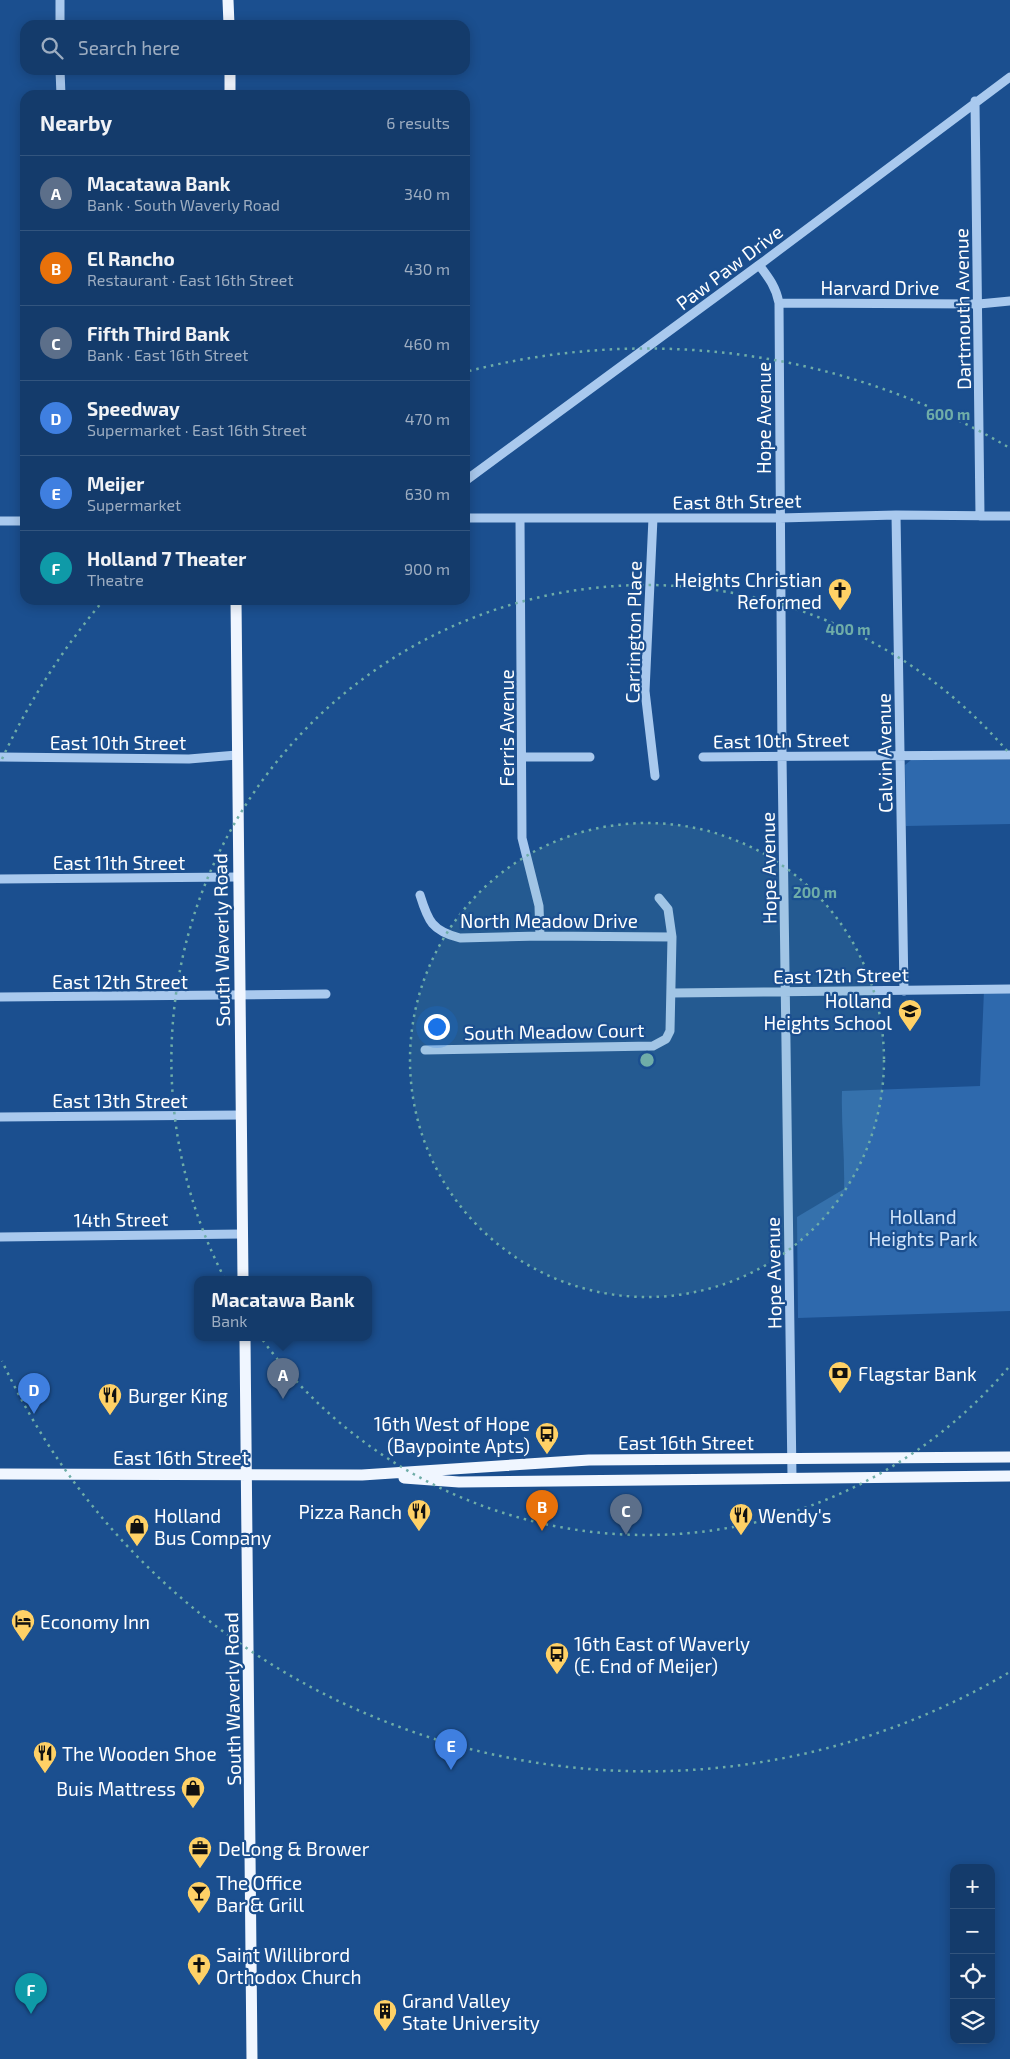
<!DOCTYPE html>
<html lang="en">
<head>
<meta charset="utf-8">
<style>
	:root { --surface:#143b6b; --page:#214673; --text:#f1f3f6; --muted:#9dadc1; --line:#33557e; --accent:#ffd166 }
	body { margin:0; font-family:"Exo 2",sans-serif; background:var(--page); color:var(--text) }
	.controls { position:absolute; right:15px; bottom:15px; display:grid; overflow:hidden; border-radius:10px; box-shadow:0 2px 12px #0003 }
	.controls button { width:45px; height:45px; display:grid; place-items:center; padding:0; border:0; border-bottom:1px solid var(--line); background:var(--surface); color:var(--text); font:25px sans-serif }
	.you { position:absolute; left:436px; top:1026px; width:18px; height:18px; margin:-12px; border:4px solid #fff; border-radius:50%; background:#1a73e8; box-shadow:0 0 0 8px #1a73e833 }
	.badge { display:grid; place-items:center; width:32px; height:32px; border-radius:50%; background:var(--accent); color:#fff; font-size:16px; font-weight:700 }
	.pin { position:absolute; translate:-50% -41px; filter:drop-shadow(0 1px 2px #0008) }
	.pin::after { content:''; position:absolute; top:26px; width:18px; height:15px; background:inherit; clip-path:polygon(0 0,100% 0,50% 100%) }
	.popup { position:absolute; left:194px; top:1276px; width:178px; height:65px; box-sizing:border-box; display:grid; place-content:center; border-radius:10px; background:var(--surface); filter:drop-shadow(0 1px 4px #0005); font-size:16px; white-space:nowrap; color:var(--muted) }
	.popup b { font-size:19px; color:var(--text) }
	.popup::after { content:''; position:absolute; left:50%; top:100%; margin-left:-10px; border:10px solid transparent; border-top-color:var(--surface) }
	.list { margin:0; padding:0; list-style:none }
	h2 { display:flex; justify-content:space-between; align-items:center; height:65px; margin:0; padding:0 20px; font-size:21px }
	h2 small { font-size:16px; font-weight:400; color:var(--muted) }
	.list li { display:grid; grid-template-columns:32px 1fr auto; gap:15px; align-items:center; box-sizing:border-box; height:75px; padding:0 20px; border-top:1px solid var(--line) }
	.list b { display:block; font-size:19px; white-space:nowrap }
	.list p { margin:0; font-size:16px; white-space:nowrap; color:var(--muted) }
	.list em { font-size:16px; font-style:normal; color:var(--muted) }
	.icon { flex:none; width:28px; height:28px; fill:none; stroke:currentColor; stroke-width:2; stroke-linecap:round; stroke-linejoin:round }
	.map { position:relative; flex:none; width:1010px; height:2059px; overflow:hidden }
	.search { position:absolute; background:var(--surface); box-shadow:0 2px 12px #0003; left:20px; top:20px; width:450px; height:55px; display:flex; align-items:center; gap:12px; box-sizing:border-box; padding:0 18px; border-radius:15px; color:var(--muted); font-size:19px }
	.panel { position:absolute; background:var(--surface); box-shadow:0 2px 12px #0003; left:20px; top:90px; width:450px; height:515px; border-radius:15px }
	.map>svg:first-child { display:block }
</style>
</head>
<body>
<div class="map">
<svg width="1010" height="2059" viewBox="0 0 1010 2059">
	<rect width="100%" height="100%" fill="#1b4f8f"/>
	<path fill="#2e69ad" d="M911,760h99v64l-104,2 -1,-61z
		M1010,989v322l-212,7 -1,-101 47,-28c1,-32 -3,-65 -2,-98l138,-5 4,-96z"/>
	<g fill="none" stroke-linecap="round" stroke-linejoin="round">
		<path stroke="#a9c9ee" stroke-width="9" d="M60,0v25
			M60,70l1,25
			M975,101l5,415
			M759,265c10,13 17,22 20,38l3,453 10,721
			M779,303l200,1 31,-3
			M465,481l294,-216 251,-188
			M896,515l8,476
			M465,518h315l116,-3 114,1
			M653,518l-8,173 10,85
			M520,519l2,319 17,68 1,30
			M0,521h25
			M0,757l189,2 48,-4
			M523,757h67
			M703,757l307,-2
			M0,879l238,-2
			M420,895c8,26 12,36 40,43l80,-2 132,1
			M672,993l338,-4
			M0,997l326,-3
			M425,1050l228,-4 13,-7 4,-8 2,-94 -4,-28 -9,-11
			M0,1117l241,-2
			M0,1237l241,-3"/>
		<path stroke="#f0f6ff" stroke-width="11" d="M228,0l1,25
			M230,70v25
			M236,600l7,680
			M245,1338l7,721
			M0,1474l362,1 227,-15 421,-3
			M404,1478l55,4 551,-6"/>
	</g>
	<circle cx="647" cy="1060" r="237" fill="#6fada8" fill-opacity=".12"/>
	<g fill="none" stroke="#6fada8" stroke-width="2.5" stroke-dasharray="2.5 5">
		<circle cx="647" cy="1060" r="237"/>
		<path d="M1008 1368A475 475 0 1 1 1008 752"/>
		<path d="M1008 1673A712 712 0 0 1 2 1361M2 759A712 712 0 0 1 102 602M469 371A712 712 0 0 1 1008 447"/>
	</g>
	<defs>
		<g id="church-pin" transform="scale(1.25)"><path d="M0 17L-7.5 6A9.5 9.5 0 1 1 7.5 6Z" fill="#ffd166" stroke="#1b4f8f"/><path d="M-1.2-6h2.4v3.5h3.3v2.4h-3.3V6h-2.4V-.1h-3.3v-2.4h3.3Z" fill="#111"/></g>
		<g id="school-pin" transform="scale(1.25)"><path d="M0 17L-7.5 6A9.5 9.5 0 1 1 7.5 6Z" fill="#ffd166" stroke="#1b4f8f"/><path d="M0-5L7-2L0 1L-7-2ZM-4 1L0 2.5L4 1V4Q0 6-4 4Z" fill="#111"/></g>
		<g id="bank-pin" transform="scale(1.25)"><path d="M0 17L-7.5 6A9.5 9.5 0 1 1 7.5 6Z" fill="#ffd166" stroke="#1b4f8f"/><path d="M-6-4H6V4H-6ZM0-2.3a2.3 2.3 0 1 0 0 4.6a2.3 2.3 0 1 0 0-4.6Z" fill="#111"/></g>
		<g id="restaurant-pin" transform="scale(1.25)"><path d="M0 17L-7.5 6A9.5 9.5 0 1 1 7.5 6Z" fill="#ffd166" stroke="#1b4f8f"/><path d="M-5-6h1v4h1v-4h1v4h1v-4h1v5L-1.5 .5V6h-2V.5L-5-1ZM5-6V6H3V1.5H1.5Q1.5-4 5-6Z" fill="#111"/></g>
		<g id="bus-pin" transform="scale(1.25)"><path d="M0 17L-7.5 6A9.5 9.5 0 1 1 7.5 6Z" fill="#ffd166" stroke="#1b4f8f"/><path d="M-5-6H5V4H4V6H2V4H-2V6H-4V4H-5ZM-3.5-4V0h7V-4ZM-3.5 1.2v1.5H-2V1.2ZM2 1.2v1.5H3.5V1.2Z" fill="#111"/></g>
		<g id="shop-pin" transform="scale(1.25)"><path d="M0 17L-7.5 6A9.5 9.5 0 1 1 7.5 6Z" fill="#ffd166" stroke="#1b4f8f"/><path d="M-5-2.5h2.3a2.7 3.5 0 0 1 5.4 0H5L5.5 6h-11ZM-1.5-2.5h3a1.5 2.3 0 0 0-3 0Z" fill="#111"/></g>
		<g id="hotel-pin" transform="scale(1.25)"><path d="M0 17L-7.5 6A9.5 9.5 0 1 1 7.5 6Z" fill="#ffd166" stroke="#1b4f8f"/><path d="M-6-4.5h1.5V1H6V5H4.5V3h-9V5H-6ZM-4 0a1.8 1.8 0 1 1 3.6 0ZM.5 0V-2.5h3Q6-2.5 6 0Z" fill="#111"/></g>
		<g id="office-pin" transform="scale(1.25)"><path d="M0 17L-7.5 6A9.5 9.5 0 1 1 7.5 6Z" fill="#ffd166" stroke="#1b4f8f"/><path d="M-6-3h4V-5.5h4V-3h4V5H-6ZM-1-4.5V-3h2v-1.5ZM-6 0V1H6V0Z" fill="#111"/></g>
		<g id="bar-pin" transform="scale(1.25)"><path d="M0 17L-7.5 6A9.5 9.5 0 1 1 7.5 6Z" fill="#ffd166" stroke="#1b4f8f"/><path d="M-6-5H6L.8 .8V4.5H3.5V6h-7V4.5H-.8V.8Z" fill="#111"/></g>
		<g id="building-pin" transform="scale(1.25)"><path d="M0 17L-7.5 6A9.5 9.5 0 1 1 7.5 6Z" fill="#ffd166" stroke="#1b4f8f"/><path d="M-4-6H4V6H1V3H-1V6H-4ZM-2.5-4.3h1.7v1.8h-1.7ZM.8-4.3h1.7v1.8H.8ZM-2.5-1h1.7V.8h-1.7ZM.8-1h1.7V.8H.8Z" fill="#111"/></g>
	</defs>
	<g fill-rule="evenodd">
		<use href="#church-pin" x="840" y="590"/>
		<use href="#school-pin" x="910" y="1011"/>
		<use href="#bank-pin" x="840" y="1373"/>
		<use href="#restaurant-pin" x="110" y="1395"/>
		<use href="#bus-pin" x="547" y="1434"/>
		<use href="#restaurant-pin" x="419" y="1511"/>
		<use href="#restaurant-pin" x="741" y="1515"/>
		<use href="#shop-pin" x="137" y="1526"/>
		<use href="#hotel-pin" x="23" y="1621"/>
		<use href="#bus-pin" x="557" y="1654"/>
		<use href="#restaurant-pin" x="45" y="1753"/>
		<use href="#shop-pin" x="193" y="1788"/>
		<use href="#office-pin" x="200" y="1848"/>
		<use href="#bar-pin" x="199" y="1893"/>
		<use href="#church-pin" x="199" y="1965"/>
		<use href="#building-pin" x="385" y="2011"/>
	</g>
	<g text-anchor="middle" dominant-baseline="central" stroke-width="4.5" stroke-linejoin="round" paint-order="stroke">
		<g font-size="19" fill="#fff" stroke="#1b4f8f">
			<text transform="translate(729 267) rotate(-37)">Paw Paw Drive</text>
			<text x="880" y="287">Harvard Drive</text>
			<text transform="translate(962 309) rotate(-91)">Dartmouth Avenue</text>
			<text transform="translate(763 418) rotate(-90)">Hope Avenue</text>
			<text transform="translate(737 501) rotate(-1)">East 8th Street</text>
			<text transform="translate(633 632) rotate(-89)">Carrington Place</text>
			<text transform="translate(506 728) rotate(-90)">Ferris Avenue</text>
			<text transform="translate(781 740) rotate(-1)">East 10th Street</text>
			<text x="118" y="742">East 10th Street</text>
			<text transform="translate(884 753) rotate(-91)">Calvin Avenue</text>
			<text x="119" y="862">East 11th Street</text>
			<text transform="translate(768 868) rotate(-91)">Hope Avenue</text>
			<text x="549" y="920">North Meadow Drive</text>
			<text transform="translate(221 940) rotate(-91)">South Waverly Road</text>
			<text transform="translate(841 975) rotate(-1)">East 12th Street</text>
			<text x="120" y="981">East 12th Street</text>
			<text transform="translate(554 1031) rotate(-1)">South Meadow Court</text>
			<text x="120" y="1100">East 13th Street</text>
			<text transform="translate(121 1219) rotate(-1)">14th Street</text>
			<text transform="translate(773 1273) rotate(-91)">Hope Avenue</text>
			<text x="686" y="1442">East 16th Street</text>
			<text x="181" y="1457">East 16th Street</text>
			<text transform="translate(232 1699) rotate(-91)">South Waverly Road</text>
		</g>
		<g font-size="19" fill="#fff" stroke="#1b4f8f" text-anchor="start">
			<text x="822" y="579" text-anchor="end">Heights Christian<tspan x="822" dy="22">Reformed</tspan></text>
			<text x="892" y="1000" text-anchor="end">Holland<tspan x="892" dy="22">Heights School</tspan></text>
			<text x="858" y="1373">Flagstar Bank</text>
			<text x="128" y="1395">Burger King</text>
			<text x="530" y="1423" text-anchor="end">16th West of Hope<tspan x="530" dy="22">(Baypointe Apts)</tspan></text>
			<text x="402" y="1511" text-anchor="end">Pizza Ranch</text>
			<text x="154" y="1515">Holland<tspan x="154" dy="22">Bus Company</tspan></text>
			<text x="758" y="1515">Wendy's</text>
			<text x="40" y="1621">Economy Inn</text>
			<text x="574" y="1643">16th East of Waverly<tspan x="574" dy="22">(E. End of Meijer)</tspan></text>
			<text x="62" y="1753">The Wooden Shoe</text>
			<text x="176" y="1788" text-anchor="end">Buis Mattress</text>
			<text x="218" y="1848">DeLong &amp; Brower</text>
			<text x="216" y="1882">The Office<tspan x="216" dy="22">Bar &amp; Grill</tspan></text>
			<text x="216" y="1954">Saint Willibrord<tspan x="216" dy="22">Orthodox Church</tspan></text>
			<text x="402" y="2000">Grand Valley<tspan x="402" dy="22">State University</tspan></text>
		</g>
		<g font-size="19" fill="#cfe3fa" stroke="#1b4f8f">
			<text x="923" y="1216">Holland<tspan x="923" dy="22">Heights Park</tspan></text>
		</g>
	</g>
	<circle cx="647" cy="1060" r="8" fill="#6fada8" stroke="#1b4f8f" stroke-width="2.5"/>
	<g font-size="15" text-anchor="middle" font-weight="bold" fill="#6fada8" stroke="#1b4f8f" stroke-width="4.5" stroke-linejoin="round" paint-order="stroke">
		<text x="948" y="420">600 m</text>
		<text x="848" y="635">400 m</text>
		<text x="815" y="898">200 m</text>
	</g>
</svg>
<div class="controls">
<button>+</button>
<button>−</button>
<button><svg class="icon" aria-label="locate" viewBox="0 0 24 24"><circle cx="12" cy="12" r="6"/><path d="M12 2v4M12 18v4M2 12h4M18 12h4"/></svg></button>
<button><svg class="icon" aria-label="layers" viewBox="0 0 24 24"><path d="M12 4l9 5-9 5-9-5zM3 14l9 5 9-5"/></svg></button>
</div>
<div class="you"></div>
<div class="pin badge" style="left:283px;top:1399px;background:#5c6f8a">A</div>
<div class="popup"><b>Macatawa Bank</b>Bank</div>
<div class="pin badge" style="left:542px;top:1531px;background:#e8710a">B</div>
<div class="pin badge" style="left:626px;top:1535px;background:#5c6f8a">C</div>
<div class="pin badge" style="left:34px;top:1414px;background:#3f7fe0">D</div>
<div class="pin badge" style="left:451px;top:1770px;background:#3f7fe0">E</div>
<div class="pin badge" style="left:31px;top:2014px;background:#0f9aa8">F</div>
<div class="search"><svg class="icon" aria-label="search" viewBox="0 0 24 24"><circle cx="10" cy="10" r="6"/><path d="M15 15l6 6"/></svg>Search here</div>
<section class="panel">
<h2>Nearby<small>6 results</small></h2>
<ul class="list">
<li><span class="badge" style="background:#5c6f8a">A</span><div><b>Macatawa Bank</b><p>Bank · South Waverly Road</p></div><em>340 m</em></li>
<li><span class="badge" style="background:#e8710a">B</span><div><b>El Rancho</b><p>Restaurant · East 16th Street</p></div><em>430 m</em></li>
<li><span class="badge" style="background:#5c6f8a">C</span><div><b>Fifth Third Bank</b><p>Bank · East 16th Street</p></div><em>460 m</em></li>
<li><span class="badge" style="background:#3f7fe0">D</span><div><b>Speedway</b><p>Supermarket · East 16th Street</p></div><em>470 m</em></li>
<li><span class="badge" style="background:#3f7fe0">E</span><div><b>Meijer</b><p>Supermarket</p></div><em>630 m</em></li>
<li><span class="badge" style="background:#0f9aa8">F</span><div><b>Holland 7 Theater</b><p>Theatre</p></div><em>900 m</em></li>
</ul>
</section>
</div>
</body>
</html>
